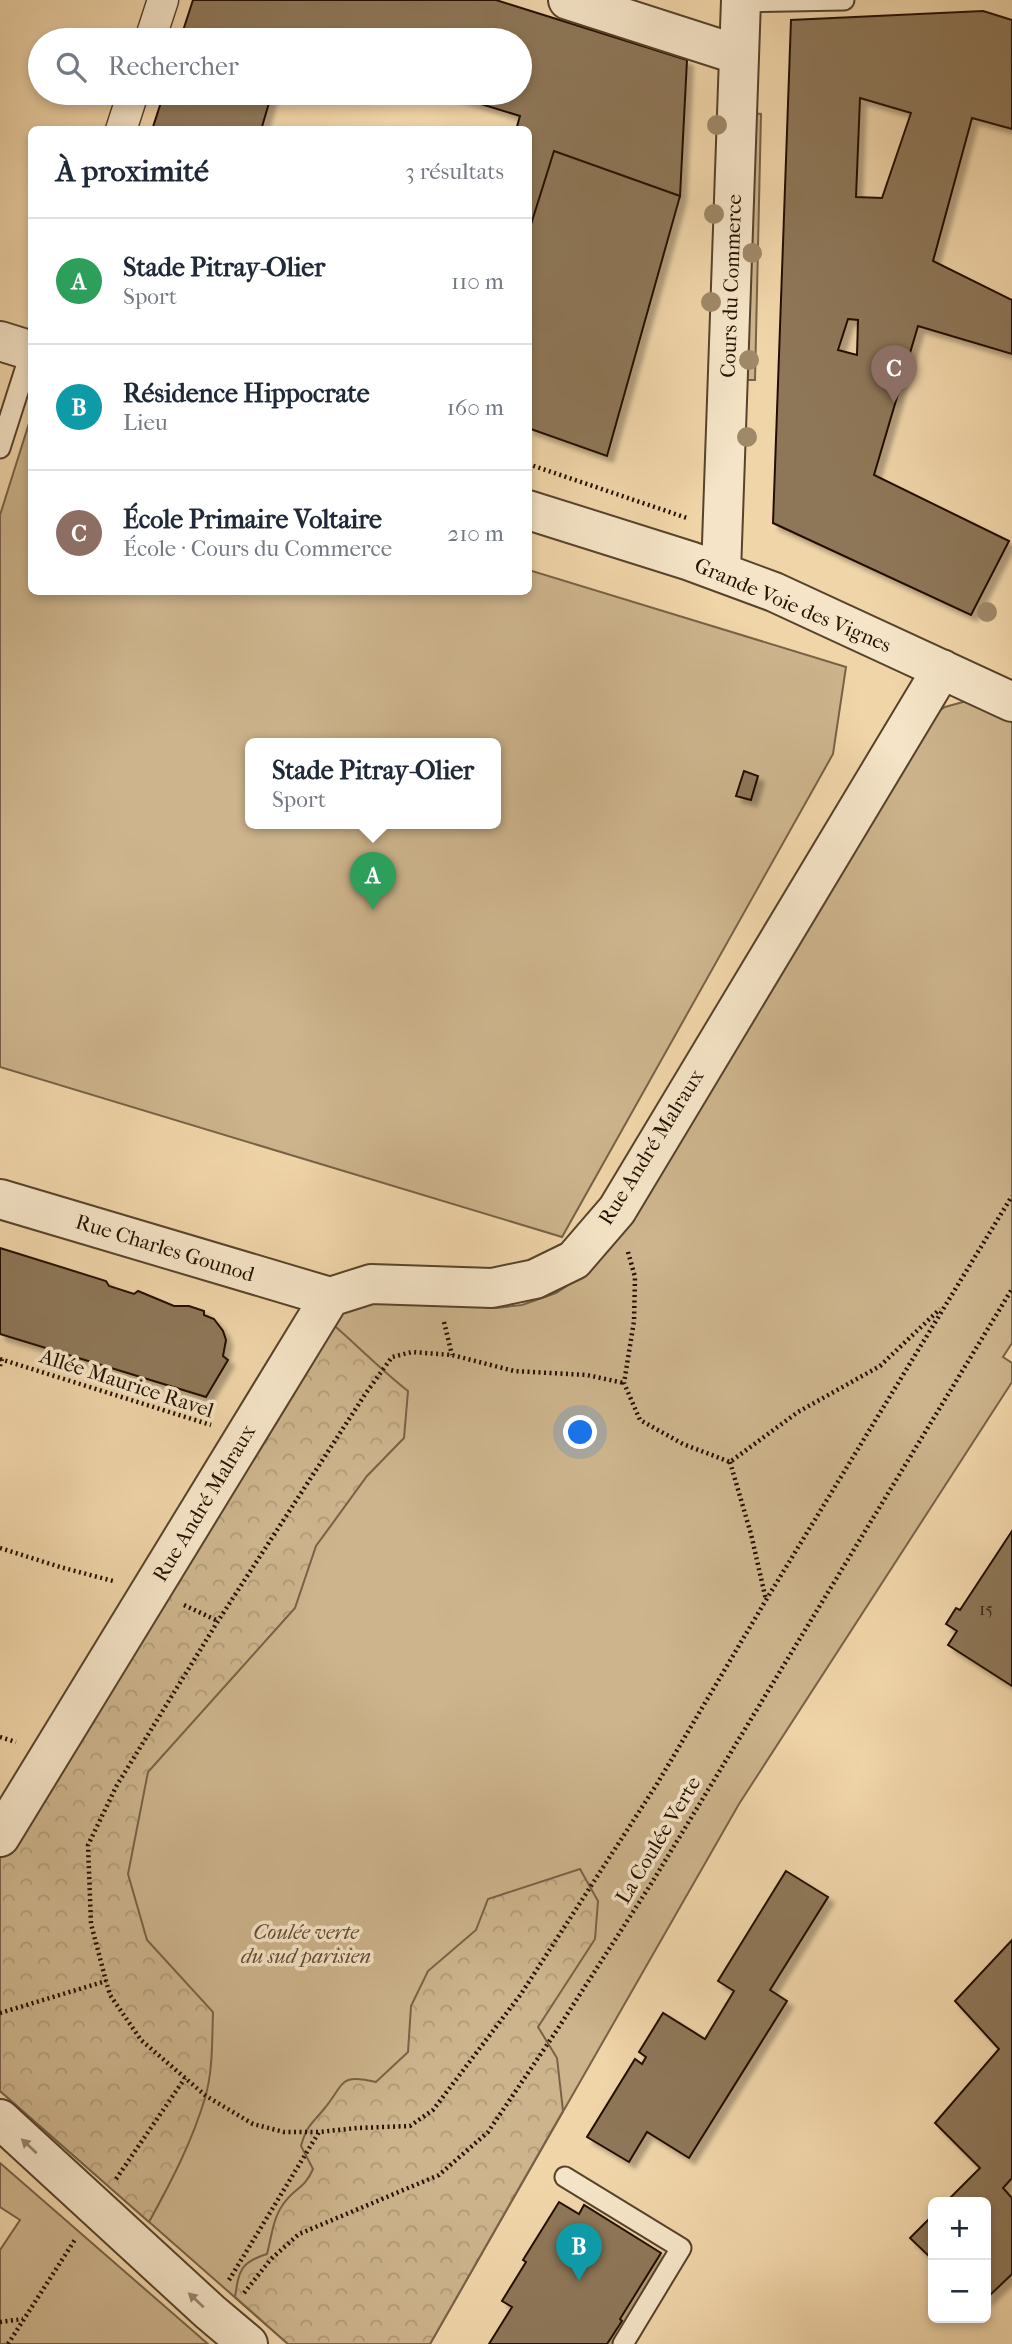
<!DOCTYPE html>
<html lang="fr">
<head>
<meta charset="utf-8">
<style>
	:root { --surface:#fff; --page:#f6f6f7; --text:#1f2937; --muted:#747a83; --line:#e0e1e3; --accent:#d93025 }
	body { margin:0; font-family:"IM FELL French Canon",serif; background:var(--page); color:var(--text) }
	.controls { position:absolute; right:21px; bottom:21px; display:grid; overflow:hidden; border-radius:10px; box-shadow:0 4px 10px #0003 }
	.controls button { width:63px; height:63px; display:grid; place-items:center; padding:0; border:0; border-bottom:2px solid var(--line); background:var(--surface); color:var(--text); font:35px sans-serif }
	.you { position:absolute; left:581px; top:1433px; width:24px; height:24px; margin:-18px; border:5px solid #fff; border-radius:50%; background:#1a73e8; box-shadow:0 0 0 10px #1a73e833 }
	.badge { display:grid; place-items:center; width:46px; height:46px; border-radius:50%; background:var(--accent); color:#fff; font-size:23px; font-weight:700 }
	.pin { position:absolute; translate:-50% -58px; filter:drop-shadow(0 2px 4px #0008) }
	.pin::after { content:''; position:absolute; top:37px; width:24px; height:21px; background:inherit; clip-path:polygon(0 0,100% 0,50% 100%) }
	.popup { position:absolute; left:245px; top:738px; width:256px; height:91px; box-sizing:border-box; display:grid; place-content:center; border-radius:10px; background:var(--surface); filter:drop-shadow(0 2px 5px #0005); font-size:23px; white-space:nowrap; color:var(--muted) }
	.popup b { font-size:26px; color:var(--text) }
	.popup::after { content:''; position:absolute; left:50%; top:100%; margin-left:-14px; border:14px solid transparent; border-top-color:var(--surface) }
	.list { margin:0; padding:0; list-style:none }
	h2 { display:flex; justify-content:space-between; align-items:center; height:91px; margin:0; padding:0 28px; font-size:30px }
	h2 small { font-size:23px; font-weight:400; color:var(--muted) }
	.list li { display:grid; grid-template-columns:46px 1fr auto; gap:21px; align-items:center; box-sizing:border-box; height:126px; padding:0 28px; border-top:2px solid var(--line) }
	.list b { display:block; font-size:26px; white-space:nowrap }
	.list p { margin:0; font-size:23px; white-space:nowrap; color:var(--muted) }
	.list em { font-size:23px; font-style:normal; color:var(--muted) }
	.icon { flex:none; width:38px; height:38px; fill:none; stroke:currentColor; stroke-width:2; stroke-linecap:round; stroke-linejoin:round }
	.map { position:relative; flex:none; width:1012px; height:2344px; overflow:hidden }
	.search { position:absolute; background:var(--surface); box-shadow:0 4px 10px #0003; left:28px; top:28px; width:504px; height:77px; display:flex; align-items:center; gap:18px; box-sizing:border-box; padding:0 24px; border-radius:38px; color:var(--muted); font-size:26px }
	.panel { position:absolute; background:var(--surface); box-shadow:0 4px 10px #0003; left:28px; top:126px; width:504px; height:469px; border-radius:10px }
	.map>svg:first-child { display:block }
</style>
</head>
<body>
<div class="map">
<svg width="1012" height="2344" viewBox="0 0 1012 2344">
	<defs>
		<pattern id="forest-crowns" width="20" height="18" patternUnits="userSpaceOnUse" patternTransform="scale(1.75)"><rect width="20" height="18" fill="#cdb48c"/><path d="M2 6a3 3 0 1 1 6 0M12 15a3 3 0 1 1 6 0" fill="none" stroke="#b09a77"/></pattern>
		<filter id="shadow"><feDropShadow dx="6" dy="6" stdDeviation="2" flood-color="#0004"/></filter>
	</defs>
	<rect width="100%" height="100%" fill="#f0d5a9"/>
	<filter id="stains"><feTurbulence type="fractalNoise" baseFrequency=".00286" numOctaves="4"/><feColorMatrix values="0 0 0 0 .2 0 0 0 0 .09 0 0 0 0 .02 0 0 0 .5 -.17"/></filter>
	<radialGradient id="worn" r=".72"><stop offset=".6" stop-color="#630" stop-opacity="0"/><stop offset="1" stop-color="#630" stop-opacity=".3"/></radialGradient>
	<path fill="#cdb48c" stroke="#786246" stroke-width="2" fill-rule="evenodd" d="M751,113l10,1 -6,266h-10z
		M31,417l1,175h496l1,-22 317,97 -13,87 -271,483 -562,-170v-552zM250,744h245v80h-245z
		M963,702h9l40,19v622l-9,14 9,6v19l-273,422 -309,540h-142l-288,-253v-233l337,-545 42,-14 117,9 26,-3 34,-12 24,-16 357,-565 8,-5z
		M0,2163l208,181h-208v-94l20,-30 -20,-13z"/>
	<path fill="url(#forest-crowns)" stroke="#786246" stroke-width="2" d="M329,1321c27,23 51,48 79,70l-4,47 -37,38 -51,70 -21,62 -147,164 -20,102 19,66 66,72c-1,28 0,59 -8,86 -13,44 -34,84 -56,124l-149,-131v-233z
		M580,1869l18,32 -3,38 -57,88 19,31 6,53 -133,233h-142l-53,-47c4,-26 5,-35 32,-43 4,-15 6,-35 15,-48 11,-18 22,-16 31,-37l-12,-23c6,-21 10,-21 23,-37 21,-25 14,-36 52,-27l32,-30 3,-46 17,-35 48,-41 12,-31z"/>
	<path fill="#8e7758" stroke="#241101" stroke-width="2" fill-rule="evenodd" filter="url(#shadow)" d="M193,0h303l191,60 -7,136 -126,-45 -26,83v-104h-12l4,-14 -75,-23h75v-53h-340z
		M983,11l29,9v109l-40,-11 -39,143 79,39v54l-94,-28 -44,149 135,66 -38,74 -198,-92 18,-503zM860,98l51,15 -29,85 -26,-1zM848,319l10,1 -1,35 -19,-5z
		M164,93h108l-11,37h-109z
		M554,151l126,45 -73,260 -79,-28v-194z
		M744,771l14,5 -7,24 -15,-4z
		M0,1248l106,33 3,5 25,8 4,-3 36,15h15l15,5v4l10,4 9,12 3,9 -3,16 5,4 -22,37 -206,-63z
		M1012,1531v155l-64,-41 9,-14 -11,-7 10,-16 4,2z
		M786,1871l42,26 -58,93 17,11 -98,157 -42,-26 -18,30 -42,-25 48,-78 7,5 4,-7 -7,-5 24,-39 42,26 29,-48 -16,-10z
		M1012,1940v238l-9,10 9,10v76l-26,25v-97h-40l34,-34 -45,-45 64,-74 -44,-48z
		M559,2202l20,12 5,-9 77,48 -41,66 2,2 -15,23h-118l23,-37 -10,-6 24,-39 -3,-2z
		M933,2215v45l-23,-22z"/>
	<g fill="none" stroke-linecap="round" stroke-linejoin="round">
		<g stroke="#57422b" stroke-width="23">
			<path id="service" d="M741,2l103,-2
				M0,448l31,-97
				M565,2177l116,71 -58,96"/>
		</g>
		<g stroke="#57422b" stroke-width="33">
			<path id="pedestrian" d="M150,40l13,-40
				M121,130l12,-37"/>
		</g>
		<g stroke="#57422b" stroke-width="42">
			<path id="minor" d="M568,0l171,55
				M0,341l32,10
				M528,510l162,51 84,31 238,110
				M721,572l20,-572
				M0,1199l330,98
				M0,1837l330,-540 41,-13 121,4 43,-9 39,-19 43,-50 325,-541
				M0,2119l210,193 38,32"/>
		</g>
		<path stroke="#241101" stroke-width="4.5" stroke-dasharray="2 3.5" stroke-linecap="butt" d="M528,464l159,54
			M628,1252l7,25 -1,44 -10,62 16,37 43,24 47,18 68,-50 82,-46 60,-57
			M444,1322l8,33
			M0,1359l211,66
			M0,1366l2,-7
			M730,1462l21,72 15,66
			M0,1548l60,19 53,14
			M184,1605l34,16
			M0,1737l16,5
			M0,2013l106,-32
			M318,2132h-34l-31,-8 -47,-28 -65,-56 -31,-45 -4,-14 -15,-57 -3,-79 29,-60 101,-164 148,-228 26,-36 20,-5 40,3 62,16 73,4 37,8
			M116,2179l69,-101
			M229,2280l90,-148 38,-4 53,-2 23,-16 88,-116 136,-210 109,-184 246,-404
			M244,2293l27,-34 28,-25 140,-59 49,-43 67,-99 96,-149 361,-595
			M0,2322l23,-3
			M8,2344l68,-106"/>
		<use href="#service" stroke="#f5e4c7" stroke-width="19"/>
		<use href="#pedestrian" stroke="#f5e4c7" stroke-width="30"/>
		<use href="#minor" stroke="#f5e4c7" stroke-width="38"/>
	</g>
	<g fill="#a08968">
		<circle cx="717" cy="125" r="10"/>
		<circle cx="714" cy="214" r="10"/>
		<circle cx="752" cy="253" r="10"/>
		<circle cx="711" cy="302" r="10"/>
		<circle cx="749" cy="360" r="10"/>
		<circle cx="747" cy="437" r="10"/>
		<circle cx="987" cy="612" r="10"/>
	</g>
	<defs><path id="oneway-solid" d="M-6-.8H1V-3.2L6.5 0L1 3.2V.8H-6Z" transform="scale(1.75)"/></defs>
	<g fill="#97856e">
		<use href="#oneway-solid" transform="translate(29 2146) rotate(-137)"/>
		<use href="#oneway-solid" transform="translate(196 2300) rotate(-137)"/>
	</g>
	<g text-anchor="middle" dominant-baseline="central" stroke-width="7" stroke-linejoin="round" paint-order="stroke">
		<g font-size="18" fill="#3e2a17">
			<text x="986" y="1609">15</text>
		</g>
		<g font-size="21" fill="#241101" stroke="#f5e4c7">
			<text transform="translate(731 286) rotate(-88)">Cours du Commerce</text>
			<text transform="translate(793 605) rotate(23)">Grande Voie des Vignes</text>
			<text transform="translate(651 1147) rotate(-58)">Rue André Malraux</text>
			<text transform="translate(165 1248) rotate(17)">Rue Charles Gounod</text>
			<text transform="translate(127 1383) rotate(18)">Allée Maurice Ravel</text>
			<text transform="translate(204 1503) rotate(-59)">Rue André Malraux</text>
			<text transform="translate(658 1840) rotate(-59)">La Coulée Verte</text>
		</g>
		<g font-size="21" font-style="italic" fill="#5f4a32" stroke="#f5e4c7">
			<text x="306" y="1932">Coulée verte<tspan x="306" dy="24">du sud parisien</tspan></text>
		</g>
	</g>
	<rect width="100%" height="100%" filter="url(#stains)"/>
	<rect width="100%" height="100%" fill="url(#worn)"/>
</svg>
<div class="controls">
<button>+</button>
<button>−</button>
</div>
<div class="you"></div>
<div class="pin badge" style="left:373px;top:910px;background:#2e9e5b">A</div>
<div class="popup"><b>Stade Pitray-Olier</b>Sport</div>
<div class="pin badge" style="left:579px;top:2281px;background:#0f9aa8">B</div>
<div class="pin badge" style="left:894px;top:403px;background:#8d6e63">C</div>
<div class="search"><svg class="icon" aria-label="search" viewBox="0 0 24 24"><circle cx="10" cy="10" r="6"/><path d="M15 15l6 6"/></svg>Rechercher</div>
<section class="panel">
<h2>À proximité<small>3 résultats</small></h2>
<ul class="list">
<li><span class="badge" style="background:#2e9e5b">A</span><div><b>Stade Pitray-Olier</b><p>Sport</p></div><em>110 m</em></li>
<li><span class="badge" style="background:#0f9aa8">B</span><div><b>Résidence Hippocrate</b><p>Lieu</p></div><em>160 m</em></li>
<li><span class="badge" style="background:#8d6e63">C</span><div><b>École Primaire Voltaire</b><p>École · Cours du Commerce</p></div><em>210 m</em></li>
</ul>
</section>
</div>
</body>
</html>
